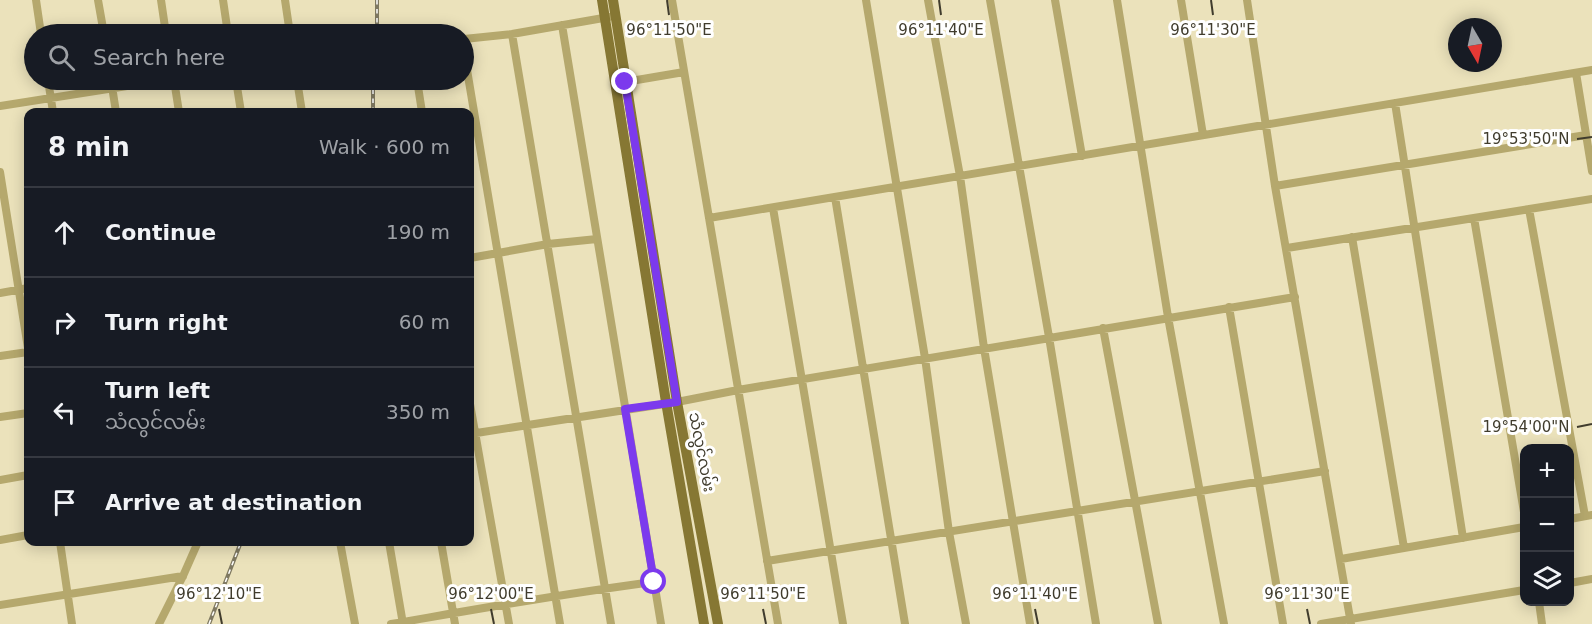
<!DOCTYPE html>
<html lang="en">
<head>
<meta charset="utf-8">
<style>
	:root { --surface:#171b24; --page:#20242c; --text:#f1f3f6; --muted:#9ea1a6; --line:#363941 }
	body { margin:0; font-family:"DejaVu Sans","Noto Sans Myanmar",sans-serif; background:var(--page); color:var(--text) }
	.controls { position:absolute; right:18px; bottom:18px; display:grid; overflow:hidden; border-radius:12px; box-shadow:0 3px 15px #0003 }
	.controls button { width:54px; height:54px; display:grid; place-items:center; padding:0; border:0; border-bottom:2px solid var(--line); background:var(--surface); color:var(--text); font:30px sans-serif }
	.compass { position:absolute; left:1448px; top:18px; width:54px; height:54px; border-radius:50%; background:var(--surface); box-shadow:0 3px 15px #0003; rotate:171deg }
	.stop { position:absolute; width:18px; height:18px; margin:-14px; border:4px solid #7c3aed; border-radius:50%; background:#fff }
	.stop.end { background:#7c3aed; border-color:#fff; box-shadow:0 2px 6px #0008 }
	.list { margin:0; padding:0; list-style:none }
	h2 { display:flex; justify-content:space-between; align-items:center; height:78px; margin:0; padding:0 24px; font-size:26px }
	h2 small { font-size:20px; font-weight:400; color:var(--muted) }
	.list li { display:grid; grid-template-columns:39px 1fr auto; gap:18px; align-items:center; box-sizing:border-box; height:90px; padding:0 24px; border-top:2px solid var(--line) }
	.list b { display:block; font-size:22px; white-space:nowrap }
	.list p { margin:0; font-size:20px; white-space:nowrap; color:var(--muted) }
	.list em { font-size:20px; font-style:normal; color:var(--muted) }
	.icon { flex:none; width:33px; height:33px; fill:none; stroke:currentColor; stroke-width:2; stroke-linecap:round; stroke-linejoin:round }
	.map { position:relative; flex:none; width:1592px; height:624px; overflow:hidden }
	.search { position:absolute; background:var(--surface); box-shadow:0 3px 15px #0003; left:24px; top:24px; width:450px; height:66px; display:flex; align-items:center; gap:15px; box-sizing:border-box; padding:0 21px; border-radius:33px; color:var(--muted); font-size:22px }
	.panel { position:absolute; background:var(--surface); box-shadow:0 3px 15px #0003; left:24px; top:108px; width:450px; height:438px; border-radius:12px }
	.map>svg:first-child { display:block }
</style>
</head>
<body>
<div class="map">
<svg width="1592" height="624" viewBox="0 0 1592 624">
	<rect width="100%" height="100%" fill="#ebe2bb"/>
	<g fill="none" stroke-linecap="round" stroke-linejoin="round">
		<path stroke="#b5a86d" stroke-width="8" d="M36,0l5,34
			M98,0l6,34
			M161,0l5,34
			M223,0l5,34
			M285,0l5,34
			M672,0l106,624
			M866,0l59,358 24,174 17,92
			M928,0l32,176 24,172 46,276
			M990,0l59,337 47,287
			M1055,0l27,156
			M1117,0l51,317 56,307
			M1181,0l22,135
			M1247,0l28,186 76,438
			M562,25l99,599
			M512,34l99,590
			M464,39l48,-5 97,-17
			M464,52l96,572
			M1576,73l16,98
			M48,80l5,32
			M111,80l5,32
			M174,80l5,32
			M236,80l5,32
			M297,80l5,32
			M417,80l5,32
			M625,82l59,-10
			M1395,103l68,435
			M0,106l165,-26
			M0,172l28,176
			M1275,186l311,-51
			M835,197l70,427
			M773,208l70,416
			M1529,209l56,307
			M709,218l883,-148
			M1474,218l50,294
			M1352,237l52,311
			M1287,248l305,-49
			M470,258l78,-14 49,-5
			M0,293l28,-5
			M1229,307l54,317
			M1103,328l55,296
			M0,356l28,-4
			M470,404l39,220
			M0,417l28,-4
			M470,434l207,-32 61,-12 557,-93
			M0,480l28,-5
			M1570,519l22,-4
			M0,540l28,-5
			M60,542l12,82
			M340,542l15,82
			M389,542l14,82
			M441,542l14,82
			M1341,559l183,-32
			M767,561l558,-90
			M1570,583l22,-4
			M1539,602l3,22
			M0,605l183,-29
			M159,624l24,-48 15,-34
			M391,624c87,-15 175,-31 263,-42
			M1321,624l203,-34"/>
		<path stroke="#867733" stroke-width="10" d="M602,0l64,402 38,222
			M613,0l64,402 41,222"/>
		<g stroke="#7f7961" stroke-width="4">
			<path id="rail" d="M377,0v34
				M373,112v-32
				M209,624l32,-82"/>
		</g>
		<use href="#rail" stroke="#fff" stroke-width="1.5" stroke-dasharray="4.5" stroke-linecap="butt"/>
	</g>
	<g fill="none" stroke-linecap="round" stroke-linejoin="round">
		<path stroke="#7c3aed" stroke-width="8" d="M625,82l52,320 -52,7 29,173"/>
	</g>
	<path fill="none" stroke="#403c2d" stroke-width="2" d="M667,0l2,15M939,0l2,15M1211,0l2,15M1577,139l15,-2M1577,427l15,-3M219,609l3,15M491,609l3,15M763,609l3,15M1035,609l3,15M1307,609l3,15"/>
	<g text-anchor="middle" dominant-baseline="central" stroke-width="6" stroke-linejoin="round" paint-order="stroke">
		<g font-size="16" fill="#403c2d" stroke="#fff">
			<text transform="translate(702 452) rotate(79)">သံလွင်လမ်း</text>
		</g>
	</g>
	<g font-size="15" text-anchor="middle" fill="#403c2d" stroke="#fff" stroke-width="6" stroke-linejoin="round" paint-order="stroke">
		<text x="669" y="35">96°11'50"E</text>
		<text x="941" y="35">96°11'40"E</text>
		<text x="1213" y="35">96°11'30"E</text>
		<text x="1526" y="144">19°53'50"N</text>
		<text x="1526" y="432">19°54'00"N</text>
		<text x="219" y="599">96°12'10"E</text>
		<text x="491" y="599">96°12'00"E</text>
		<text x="763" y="599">96°11'50"E</text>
		<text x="1035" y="599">96°11'40"E</text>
		<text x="1307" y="599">96°11'30"E</text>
	</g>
</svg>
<div class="controls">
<button>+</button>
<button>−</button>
<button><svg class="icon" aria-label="layers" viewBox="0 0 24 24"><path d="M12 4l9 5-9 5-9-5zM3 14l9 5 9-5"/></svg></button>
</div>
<svg class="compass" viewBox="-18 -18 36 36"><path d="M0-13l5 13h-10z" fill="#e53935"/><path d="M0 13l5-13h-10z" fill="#9ea1a6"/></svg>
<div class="stop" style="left:654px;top:582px"></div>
<div class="stop end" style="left:625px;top:82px"></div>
<div class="search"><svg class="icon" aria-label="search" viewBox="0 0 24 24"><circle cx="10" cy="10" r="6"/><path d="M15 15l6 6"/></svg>Search here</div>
<section class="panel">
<h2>8 min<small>Walk · 600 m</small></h2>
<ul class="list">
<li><svg class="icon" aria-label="ahead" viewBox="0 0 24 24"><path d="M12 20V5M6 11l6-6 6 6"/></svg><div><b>Continue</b></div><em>190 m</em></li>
<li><svg class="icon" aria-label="right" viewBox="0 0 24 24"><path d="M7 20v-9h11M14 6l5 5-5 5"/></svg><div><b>Turn right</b></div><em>60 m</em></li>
<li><svg class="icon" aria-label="left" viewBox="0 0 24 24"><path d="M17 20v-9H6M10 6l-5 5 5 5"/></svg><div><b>Turn left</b><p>သံလွင်လမ်း</p></div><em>350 m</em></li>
<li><svg class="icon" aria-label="arrive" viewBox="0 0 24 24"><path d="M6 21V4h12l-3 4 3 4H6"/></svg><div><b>Arrive at destination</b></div></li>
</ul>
</section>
</div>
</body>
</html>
